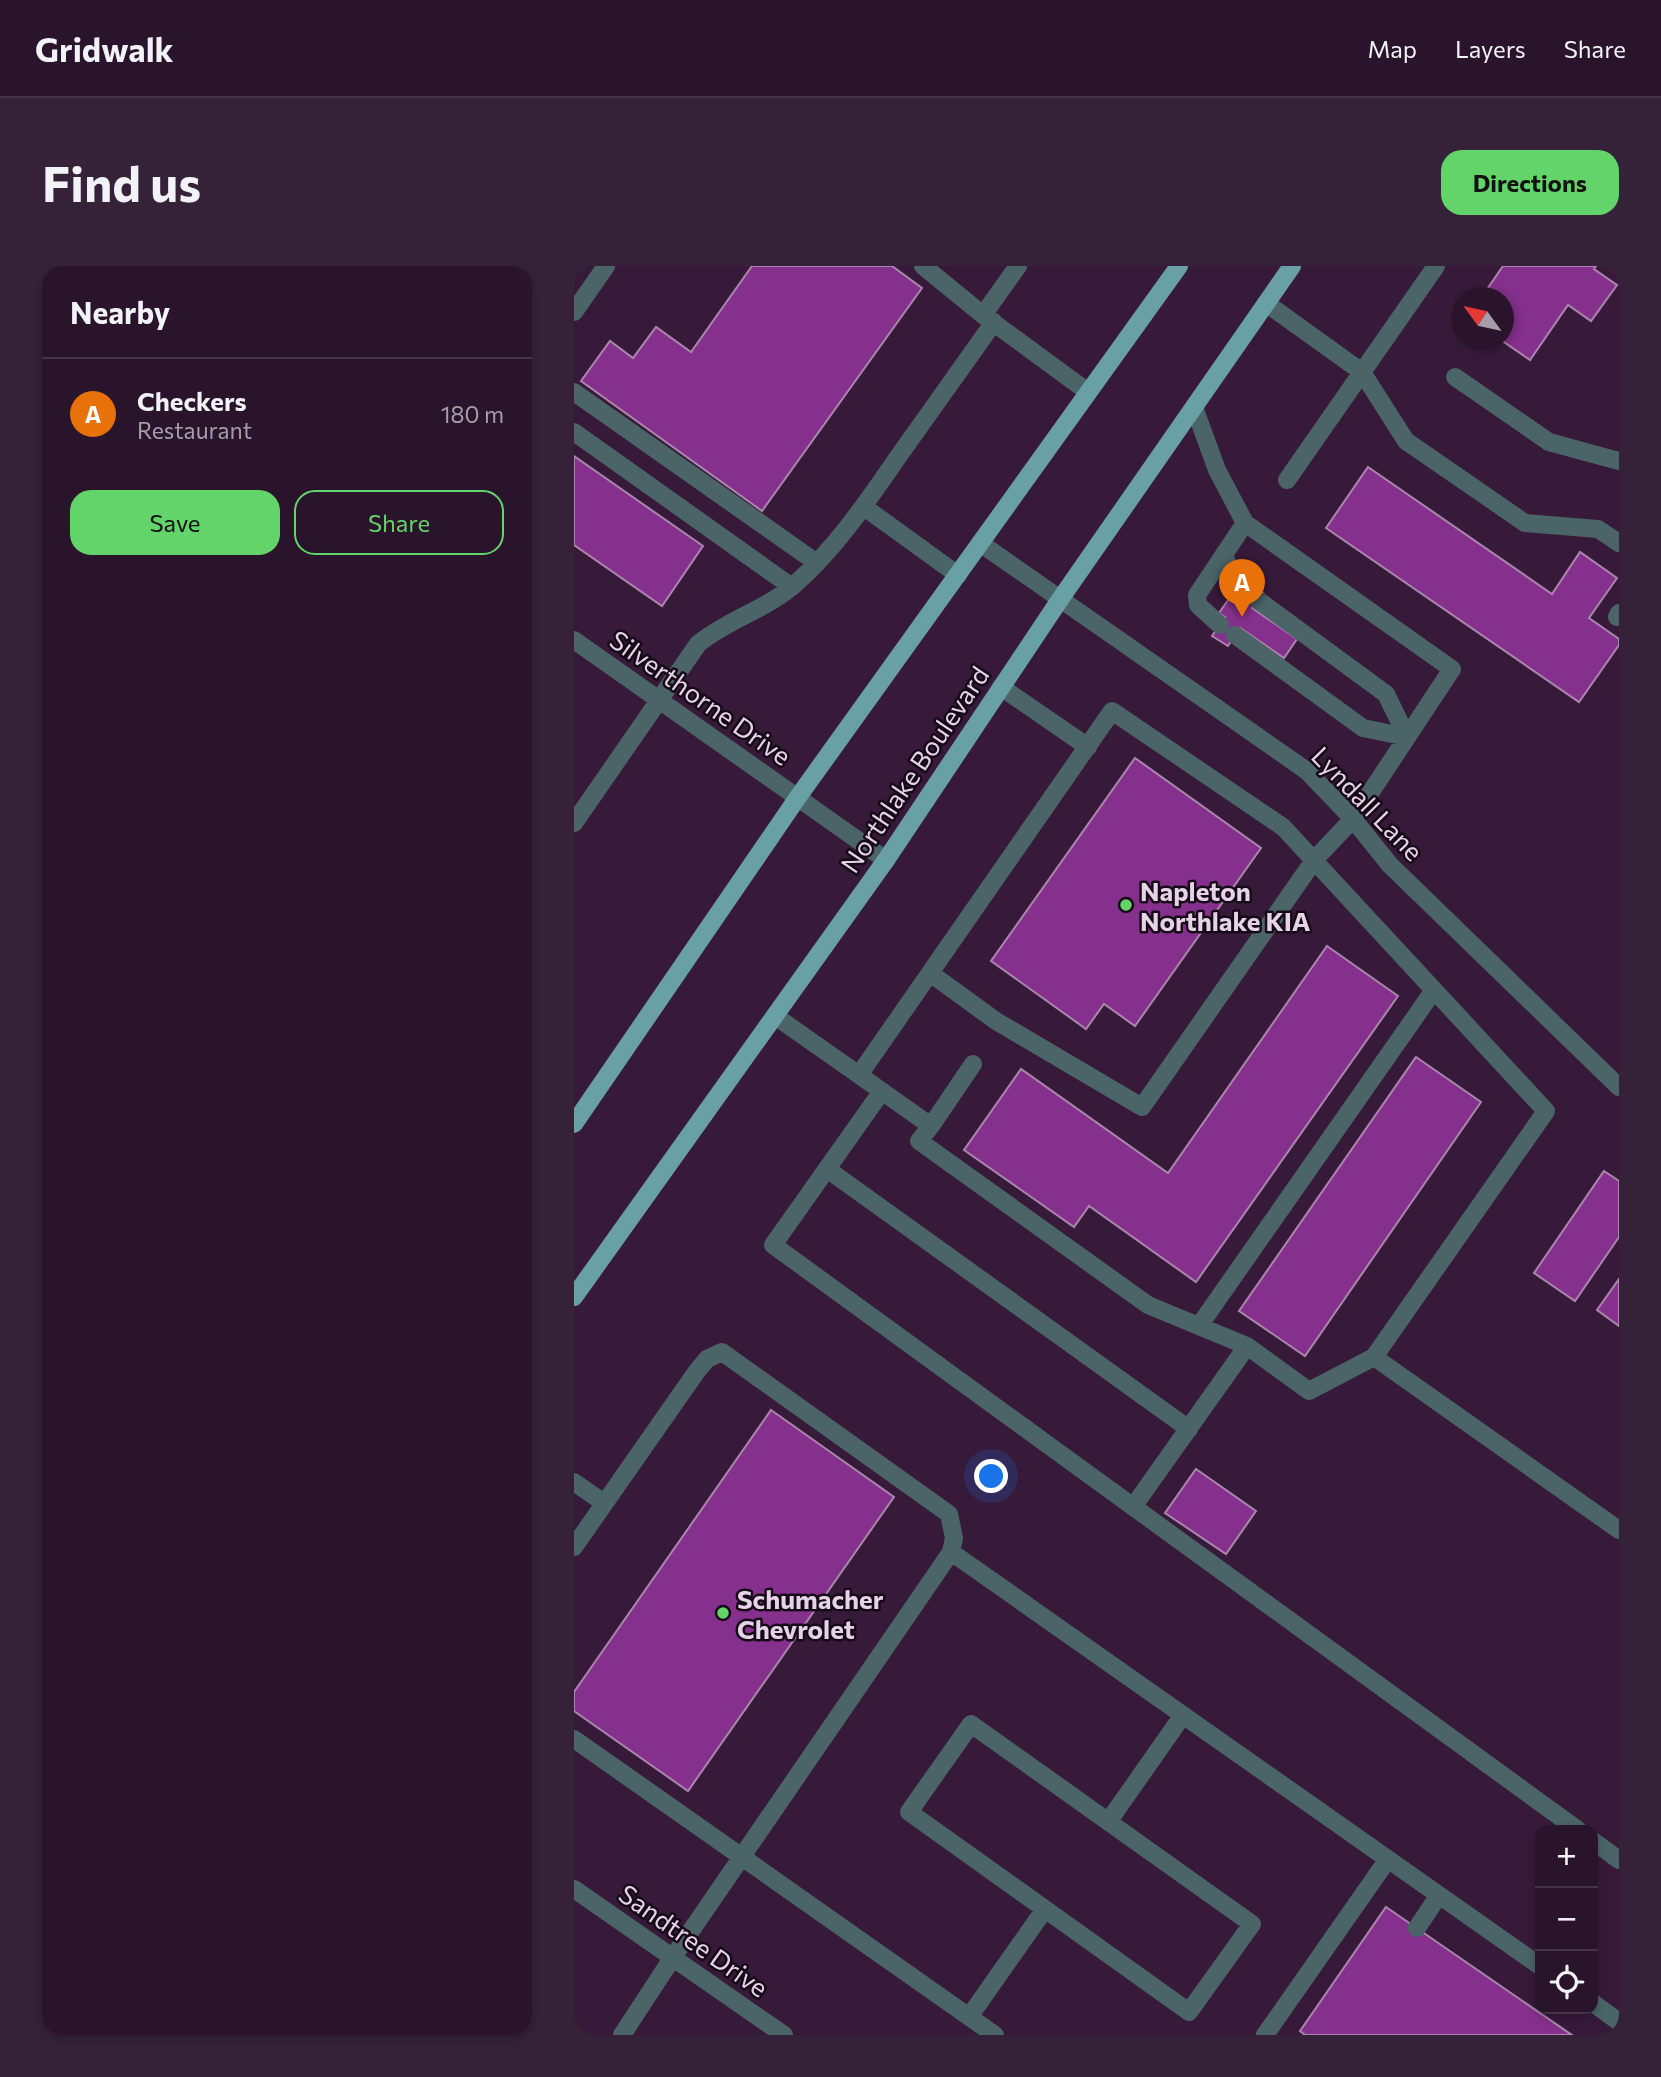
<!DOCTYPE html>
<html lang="en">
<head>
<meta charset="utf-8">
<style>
	:root { --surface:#29142c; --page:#352138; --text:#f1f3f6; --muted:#a59ea9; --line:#453348; --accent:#63d469 }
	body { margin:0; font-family:Commissioner,sans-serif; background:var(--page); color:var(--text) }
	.controls { position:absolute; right:21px; bottom:21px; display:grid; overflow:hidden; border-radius:14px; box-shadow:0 4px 10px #0003 }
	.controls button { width:63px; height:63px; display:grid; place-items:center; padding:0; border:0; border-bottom:2px solid var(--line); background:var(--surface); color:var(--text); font:35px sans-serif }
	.compass { position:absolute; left:877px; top:21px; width:63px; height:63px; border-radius:50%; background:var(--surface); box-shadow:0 4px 10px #0003; rotate:303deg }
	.you { position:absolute; left:418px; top:1211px; width:24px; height:24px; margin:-18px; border:5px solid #fff; border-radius:50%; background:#1a73e8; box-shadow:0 0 0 10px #1a73e833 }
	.badge { display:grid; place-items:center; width:46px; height:46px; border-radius:50%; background:var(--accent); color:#fff; font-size:23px; font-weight:700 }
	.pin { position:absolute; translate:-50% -58px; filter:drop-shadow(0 2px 4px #0008) }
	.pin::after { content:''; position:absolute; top:37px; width:24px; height:21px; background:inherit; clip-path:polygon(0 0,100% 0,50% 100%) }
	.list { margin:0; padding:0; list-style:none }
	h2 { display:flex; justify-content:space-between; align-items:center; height:91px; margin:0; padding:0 28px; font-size:30px }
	h2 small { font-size:23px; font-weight:400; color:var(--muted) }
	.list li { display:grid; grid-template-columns:46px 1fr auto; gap:21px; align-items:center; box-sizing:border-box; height:112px; padding:0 28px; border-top:2px solid var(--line) }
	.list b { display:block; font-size:26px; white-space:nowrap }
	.list p { margin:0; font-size:23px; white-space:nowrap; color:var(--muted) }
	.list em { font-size:23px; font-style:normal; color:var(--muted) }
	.actions { display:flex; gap:14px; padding:21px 28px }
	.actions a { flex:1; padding:16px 0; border:2px solid var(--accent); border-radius:21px; text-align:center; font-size:24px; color:var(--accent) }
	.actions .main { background:var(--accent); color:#111 }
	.icon { flex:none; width:38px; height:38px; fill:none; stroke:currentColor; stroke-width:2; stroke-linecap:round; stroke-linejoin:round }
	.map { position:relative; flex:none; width:1045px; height:1769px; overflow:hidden; border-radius:21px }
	header { display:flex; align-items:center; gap:42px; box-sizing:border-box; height:98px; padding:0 35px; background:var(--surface); border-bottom:2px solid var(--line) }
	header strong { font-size:33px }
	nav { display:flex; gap:38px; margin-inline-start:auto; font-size:24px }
	.intro { display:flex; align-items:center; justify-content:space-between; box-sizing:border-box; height:168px; padding:0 42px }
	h1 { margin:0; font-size:49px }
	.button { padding:18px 32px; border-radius:21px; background:var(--accent); color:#111; font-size:24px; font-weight:700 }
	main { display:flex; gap:42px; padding:0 42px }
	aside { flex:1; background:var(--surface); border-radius:21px; box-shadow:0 4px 10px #0003 }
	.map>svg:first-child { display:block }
</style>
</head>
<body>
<header>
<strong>Gridwalk</strong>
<nav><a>Map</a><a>Layers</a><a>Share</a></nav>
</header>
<div class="intro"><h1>Find us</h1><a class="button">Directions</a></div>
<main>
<aside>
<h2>Nearby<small></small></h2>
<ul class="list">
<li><span class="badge" style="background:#e8710a">A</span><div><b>Checkers</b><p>Restaurant</p></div><em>180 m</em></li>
</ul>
<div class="actions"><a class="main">Save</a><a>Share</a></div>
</aside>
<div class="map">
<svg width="1045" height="1769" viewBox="0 0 1045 1769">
	<rect width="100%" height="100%" fill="#371a3a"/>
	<path fill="#86308d" stroke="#aa86ac" stroke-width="2" d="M178,0h140l30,22 -160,223 -181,-130 29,-40 23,17 23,-31 35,25z
		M929,0h93l-2,3 23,16 -26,36 -23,-16 -38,55 -29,-20h3v-42h-23z
		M0,190l129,90 -41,60 -88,-61z
		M794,201l184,127 28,-42 37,26 -28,40 30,21v6l-40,57 -253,-174z
		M676,318l13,9 -11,15 45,31 -13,19 -44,-30 -12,18 -16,-10 13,-19 -6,-4 14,-20 8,5z
		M561,492l126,90 -126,178 -31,-22 -18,25 -95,-68z
		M753,680l71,50 -202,286 -107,-76 -15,21 -110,-77 57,-81 147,104z
		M842,791l65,45 -176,254 -66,-45z
		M1030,905l15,10v56l-44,64 -41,-28z
		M1045,1013v47l-22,-16z
		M197,1144l123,87 -206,294 -114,-80v-19z
		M622,1203l60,42 -30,43 -61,-41z
		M812,1641l186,128h-267l-5,-4z"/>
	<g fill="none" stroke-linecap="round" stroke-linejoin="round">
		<path stroke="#4a6467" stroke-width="18" d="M349,0l60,49 105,77
			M692,37l96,69 44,69 119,82 73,6 21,14
			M0,46l32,-46
			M409,49l35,-49
			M881,111l94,65 70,19
			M0,126l243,171
			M0,166l218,155
			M713,214l149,-214
			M290,241l94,68
			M406,277l327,228 46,48 37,46 229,222
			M650,288l8,23 14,12
			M1043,351l2,-4
			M646,359l-22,-20 -1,-10 48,-72
			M661,369l128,93 44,9 -21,-43 -128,-94
			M0,374l312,220
			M427,421l87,60
			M0,557l124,-179c29,-24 67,-34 96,-59 41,-36 73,-83 104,-128 32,-45 64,-90 96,-135
			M356,707l66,48 146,86 173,-248 38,-40 99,-150 -207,-146 -28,-53 -23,-63
			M201,750l84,59
			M399,798l-42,62 -72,-51 253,-364 171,116 263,284 -172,246 245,173
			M308,825l-109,154 805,585
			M357,860l-12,15 229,164 99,41 62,45 65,-34
			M253,903l362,260
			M625,1060l235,-336
			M0,1216l30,21
			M559,1241l114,-161
			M0,1281l123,-176 10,-12 15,-7 227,162 5,24 -3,14
			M397,1458l281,200 -63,88 -280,-200z
			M0,1473l421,296
			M534,1556l75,-107
			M1019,1575l26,19
			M0,1623l210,146
			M843,1662l22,-33
			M1019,1737l26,19
			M395,1751l76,-108
			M48,1769l51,-78 278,-405 589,414
			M691,1769l123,-176"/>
		<path stroke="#69a0a6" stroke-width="18" d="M0,858l224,-327 381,-531
			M0,1031l312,-437 175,-262 231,-332"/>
	</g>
	<g fill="#63d469" stroke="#170a18" stroke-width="2.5">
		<circle cx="552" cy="639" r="7"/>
		<circle cx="149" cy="1347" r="7"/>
	</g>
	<g text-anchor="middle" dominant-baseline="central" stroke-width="5" stroke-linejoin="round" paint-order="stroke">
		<g font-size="26" fill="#e6d3e7" stroke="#170a18">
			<text transform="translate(127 431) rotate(35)">Silverthorne Drive</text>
			<text transform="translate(340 503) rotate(-56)">Northlake Boulevard</text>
			<text transform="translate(794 537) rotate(46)">Lyndall Lane</text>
			<text transform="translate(120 1674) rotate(35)">Sandtree Drive</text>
		</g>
		<g font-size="26" font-weight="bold" fill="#e6d3e7" stroke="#170a18" text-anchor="start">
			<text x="566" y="624">Napleton<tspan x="566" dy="30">Northlake KIA</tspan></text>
			<text x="163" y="1332">Schumacher<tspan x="163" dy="30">Chevrolet</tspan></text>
		</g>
	</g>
</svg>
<div class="controls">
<button>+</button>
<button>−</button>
<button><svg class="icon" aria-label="locate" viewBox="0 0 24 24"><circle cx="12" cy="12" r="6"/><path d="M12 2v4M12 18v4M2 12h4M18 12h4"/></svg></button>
</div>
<svg class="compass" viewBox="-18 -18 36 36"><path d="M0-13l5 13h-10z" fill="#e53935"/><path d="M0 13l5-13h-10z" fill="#a59ea9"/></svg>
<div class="you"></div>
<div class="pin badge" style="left:668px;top:351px;background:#e8710a">A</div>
</div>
</main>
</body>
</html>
